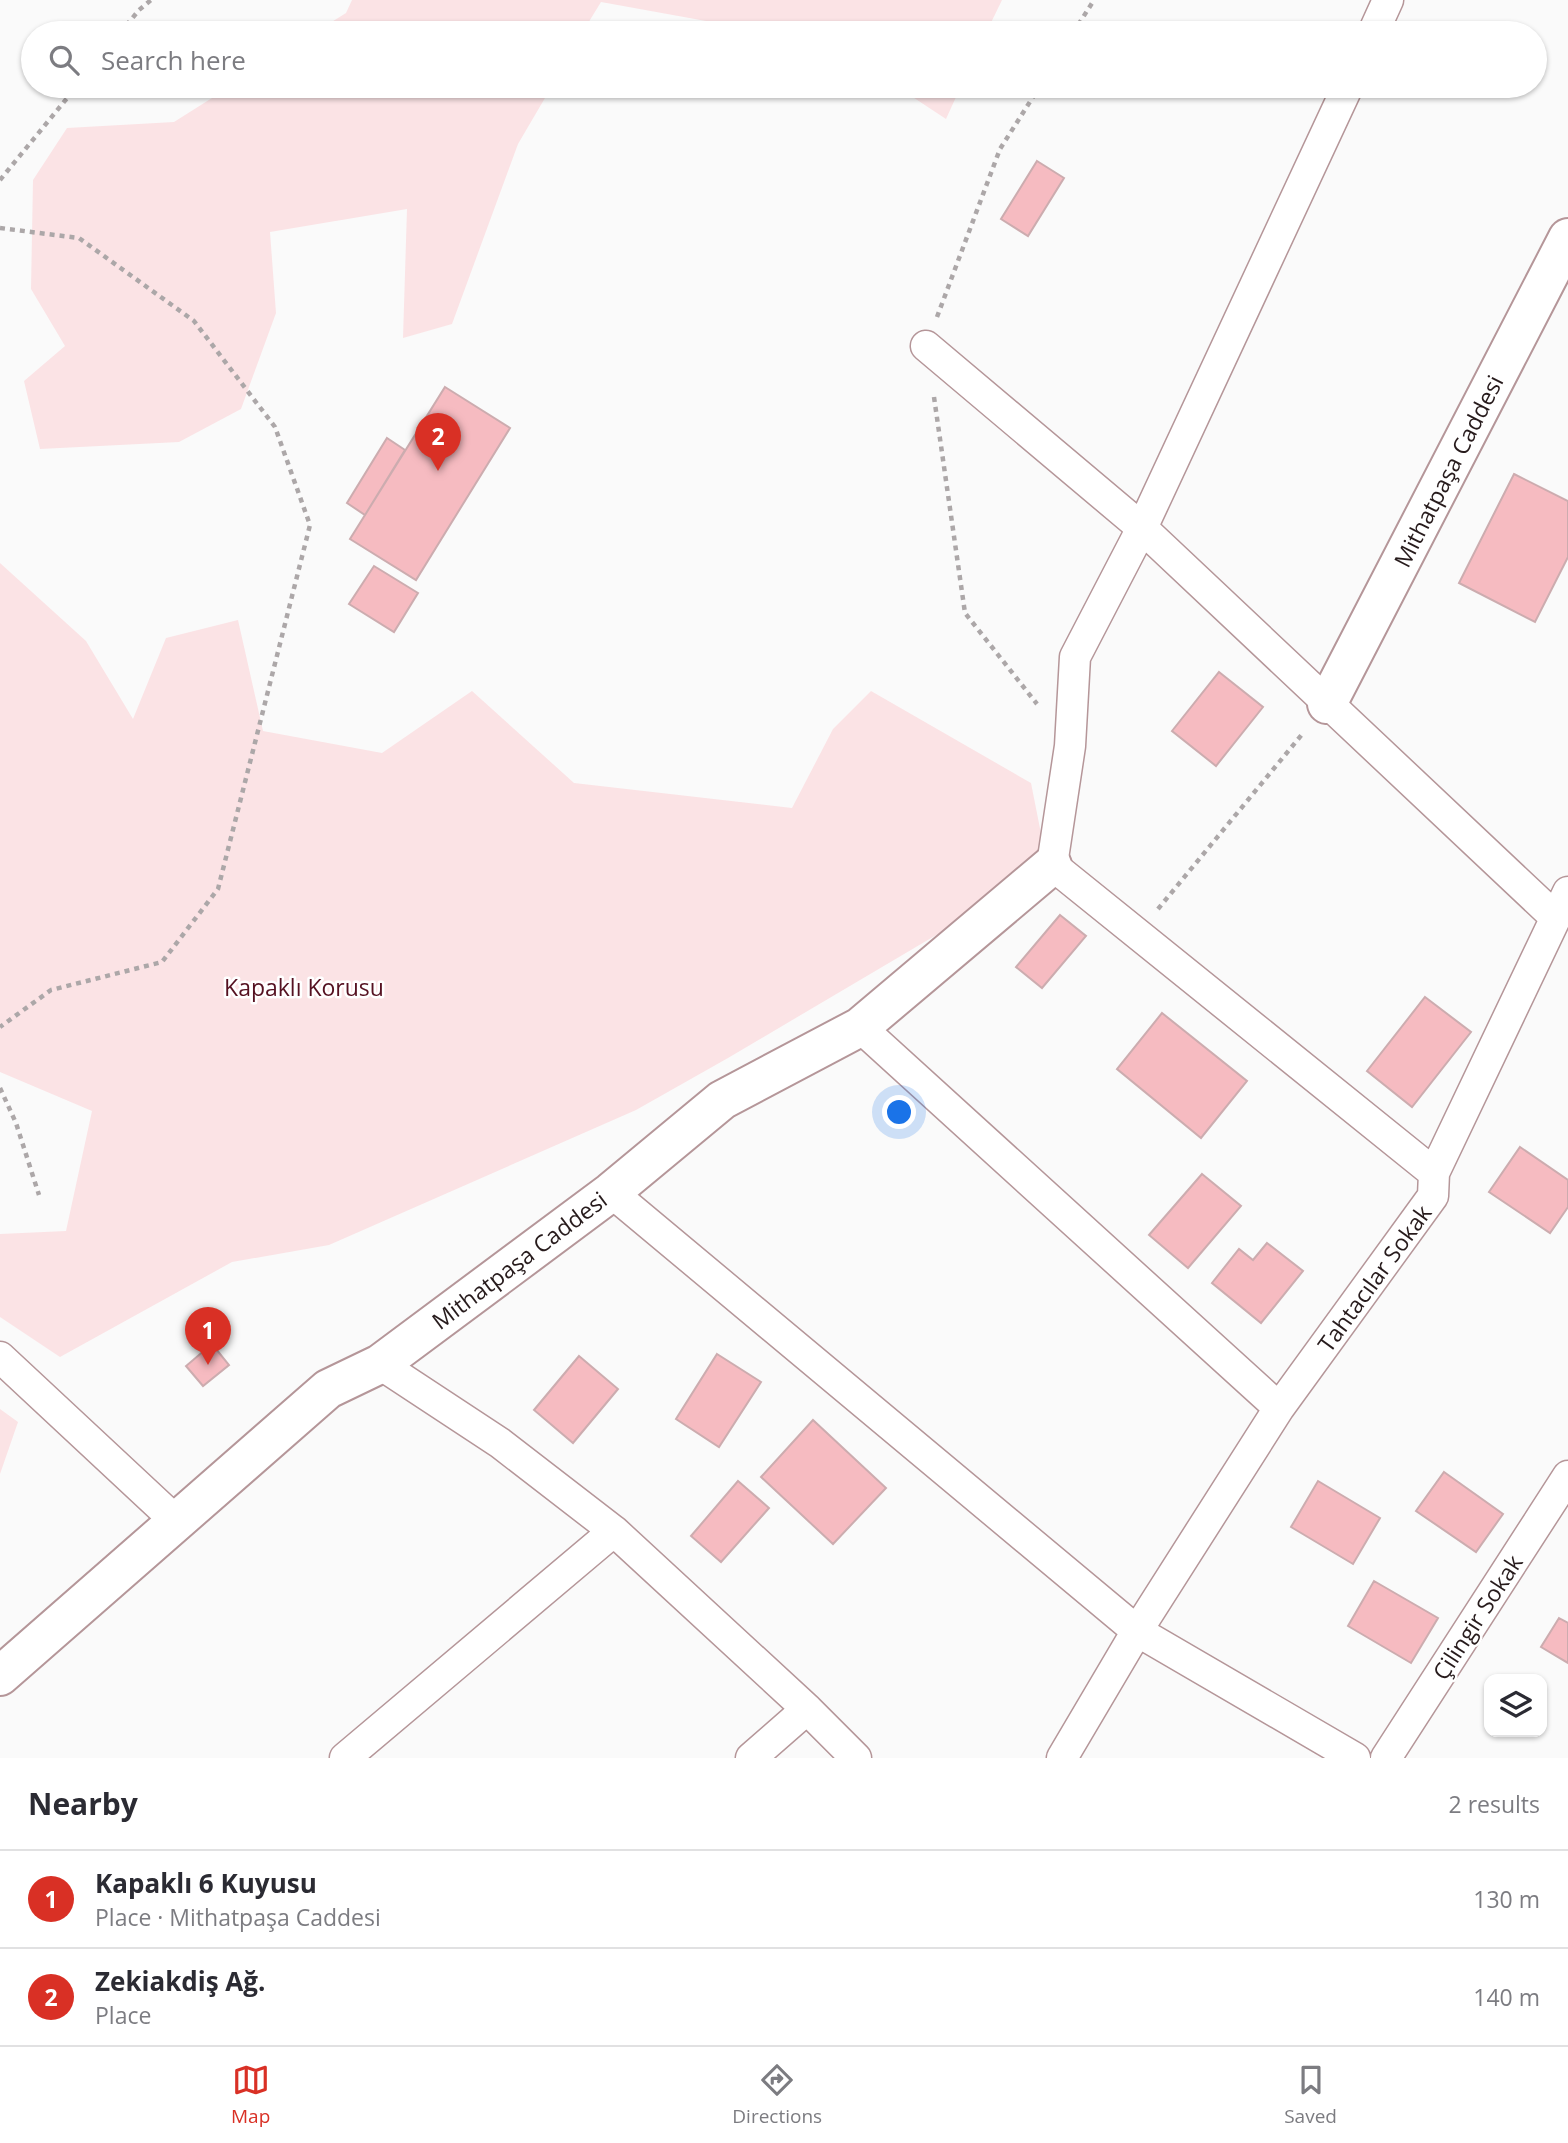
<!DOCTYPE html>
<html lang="en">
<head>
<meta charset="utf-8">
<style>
	:root { --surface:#fff; --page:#f2f2f3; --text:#2b2b33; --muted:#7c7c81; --line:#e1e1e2; --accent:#d93025 }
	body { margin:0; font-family:"Open Sans",sans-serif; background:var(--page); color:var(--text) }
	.controls { position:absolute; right:21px; bottom:21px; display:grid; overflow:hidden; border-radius:14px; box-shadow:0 2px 5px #0004 }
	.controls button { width:63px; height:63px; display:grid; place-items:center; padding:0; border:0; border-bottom:2px solid var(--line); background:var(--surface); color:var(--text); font:35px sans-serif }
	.you { position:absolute; left:900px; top:1113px; width:24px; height:24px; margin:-18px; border:5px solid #fff; border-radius:50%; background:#1a73e8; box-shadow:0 0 0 10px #1a73e833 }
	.badge { display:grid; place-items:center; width:46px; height:46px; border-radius:50%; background:var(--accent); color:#fff; font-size:23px; font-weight:700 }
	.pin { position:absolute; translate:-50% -58px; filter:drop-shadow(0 2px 4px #0008) }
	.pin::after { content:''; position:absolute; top:37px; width:24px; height:21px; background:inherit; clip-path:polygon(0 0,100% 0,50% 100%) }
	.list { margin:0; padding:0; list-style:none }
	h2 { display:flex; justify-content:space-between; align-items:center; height:91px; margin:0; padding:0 28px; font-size:30px }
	h2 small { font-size:23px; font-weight:400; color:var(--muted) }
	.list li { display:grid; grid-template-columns:46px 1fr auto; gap:21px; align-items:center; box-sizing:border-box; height:98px; padding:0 28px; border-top:2px solid var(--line) }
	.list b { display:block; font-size:26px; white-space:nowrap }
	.list p { margin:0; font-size:23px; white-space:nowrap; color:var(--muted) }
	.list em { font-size:23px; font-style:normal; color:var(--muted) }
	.icon { flex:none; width:38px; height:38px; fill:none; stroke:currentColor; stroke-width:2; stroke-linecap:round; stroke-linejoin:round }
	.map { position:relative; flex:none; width:1568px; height:1758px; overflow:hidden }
	.search { position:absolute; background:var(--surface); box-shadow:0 2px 5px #0004; left:21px; right:21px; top:21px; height:77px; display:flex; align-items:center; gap:18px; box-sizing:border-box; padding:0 24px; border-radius:38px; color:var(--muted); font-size:26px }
	.sheet { height:287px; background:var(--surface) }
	nav { display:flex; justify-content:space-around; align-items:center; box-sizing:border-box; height:98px; border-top:2px solid var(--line); background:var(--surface); font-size:19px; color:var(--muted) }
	nav a { display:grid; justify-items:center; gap:4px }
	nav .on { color:var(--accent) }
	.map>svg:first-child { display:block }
</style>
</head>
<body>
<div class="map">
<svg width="1568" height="1758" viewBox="0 0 1568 1758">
	<rect width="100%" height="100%" fill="#fafafa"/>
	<path fill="#fbe3e5" d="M352,0h650l-16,33h-213l-172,-31 -19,31h-268l32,-20z
		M231,86h321l-34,58 -66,180 -49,14 4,-129 -137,23 6,81 -35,96 -62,33 -139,7 -16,-68 41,-35 -34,-57 2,-109 34,-52 107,-6z
		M896,86h65l-15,33z
		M0,563l86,78 47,78 33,-81 72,-18 25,111 119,22 90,-62 102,92 218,25 41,-79 38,-38 160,92 17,86 -320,189 -92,52 -307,135 -97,17 -172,95 -60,-40v-83l66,-3 26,-120 -92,-39z
		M0,1409l18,13 -18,52z"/>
	<path fill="#f6bbc1" stroke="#ccacaf" stroke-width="2" d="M1407,27l13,6h-16z
		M1037,161l27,17 -36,58 -27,-17z
		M445,387l65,41 -94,152 -66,-41z
		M387,438l18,12 -40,65 -18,-12z
		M1514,474l54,27v56l-33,65 -76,-39z
		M374,566l44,27 -24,39 -45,-28z
		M1219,672l44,35 -47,59 -44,-35z
		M1060,915l26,21 -44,52 -26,-21z
		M1425,997l46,35 -59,75 -45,-36z
		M1162,1013l85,68 -46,57 -84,-69z
		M1520,1147l48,33v27l-18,26 -61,-41z
		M1202,1174l39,32 -53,62 -39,-33z
		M1267,1243l36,28 -42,52 -49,-40 27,-34 14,11z
		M212,1344l17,21 -26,21 -17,-20z
		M717,1354l44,28 -42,65 -43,-28z
		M579,1356l39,33 -45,54 -39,-33z
		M813,1420l73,68 -53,56 -72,-67z
		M1444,1472l59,42 -27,38 -60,-41z
		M738,1481l31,27 -48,54 -30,-26z
		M1318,1481l62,37 -27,46 -62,-37z
		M1374,1581l64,37 -27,45 -63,-37z
		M1559,1618l9,5v40l-27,-16z"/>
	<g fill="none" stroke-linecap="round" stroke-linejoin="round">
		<g stroke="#b59699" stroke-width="33">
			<path id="street" d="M1373,33l15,-33
				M926,346l216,182 414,390
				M860,1027l419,381
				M1434,1173l134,-281
				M611,1192l526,439 218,127
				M0,1357l177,165
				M380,1364l120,79 114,88 193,178 49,49
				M345,1758l269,-227
				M751,1758l56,-49
				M1062,1758l75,-127 142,-223 154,-212 1,-23 -382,-308 18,-119 5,-89 67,-129 206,-442
				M1386,1758l182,-282"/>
		</g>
		<g stroke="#b59699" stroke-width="42">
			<path id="secondary" d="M1327,704l241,-466
				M0,1676l328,-287 52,-25 231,-172 111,-92 138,-73 192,-162"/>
		</g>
		<path stroke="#aca7a8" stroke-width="4.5" stroke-dasharray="5 5" stroke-linecap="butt" d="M120,33l19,-23 12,-10
			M1073,33l21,-33
			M0,180l77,-94
			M0,228l79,10 115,83 81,106 35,98 -92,364 -56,73 -111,28 -51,37
			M937,317l63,-168 40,-63
			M934,397l31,216 72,91
			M1158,909l146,-177
			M0,1088l16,35 23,72"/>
		<use href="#street" stroke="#fff" stroke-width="30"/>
		<use href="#secondary" stroke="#fff" stroke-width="38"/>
	</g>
	<g text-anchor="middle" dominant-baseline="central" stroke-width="5" stroke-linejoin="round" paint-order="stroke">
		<g font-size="23" fill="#271b1c" stroke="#fff">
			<text transform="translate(1448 471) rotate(-63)">Mithatpaşa Caddesi</text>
			<text transform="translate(519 1260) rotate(-37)">Mithatpaşa Caddesi</text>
			<text transform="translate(1374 1278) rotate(-54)">Tahtacılar Sokak</text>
			<text transform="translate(1477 1617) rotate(-57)">Çilingir Sokak</text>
		</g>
		<g font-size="23" fill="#551121" stroke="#fff">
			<text x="304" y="987">Kapaklı Korusu</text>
		</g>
	</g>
</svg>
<div class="controls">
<button><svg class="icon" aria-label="layers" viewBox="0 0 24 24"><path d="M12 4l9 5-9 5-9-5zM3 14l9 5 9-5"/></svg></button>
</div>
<div class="you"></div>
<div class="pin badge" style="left:208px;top:1365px">1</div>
<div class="pin badge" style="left:438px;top:471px">2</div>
<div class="search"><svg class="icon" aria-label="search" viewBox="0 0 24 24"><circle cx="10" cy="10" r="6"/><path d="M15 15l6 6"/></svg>Search here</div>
</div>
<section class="sheet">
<h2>Nearby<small>2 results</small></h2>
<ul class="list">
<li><span class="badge">1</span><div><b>Kapaklı 6 Kuyusu</b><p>Place · Mithatpaşa Caddesi</p></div><em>130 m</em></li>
<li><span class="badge">2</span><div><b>Zekiakdiş Ağ.</b><p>Place</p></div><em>140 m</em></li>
</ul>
</section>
<nav>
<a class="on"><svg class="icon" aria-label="map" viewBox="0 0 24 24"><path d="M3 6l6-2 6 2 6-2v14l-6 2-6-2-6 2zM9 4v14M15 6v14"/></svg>Map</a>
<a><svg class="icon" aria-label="directions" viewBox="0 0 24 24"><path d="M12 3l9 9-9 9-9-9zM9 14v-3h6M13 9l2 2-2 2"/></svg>Directions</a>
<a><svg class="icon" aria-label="saved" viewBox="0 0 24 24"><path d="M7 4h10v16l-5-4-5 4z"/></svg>Saved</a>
</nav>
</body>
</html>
